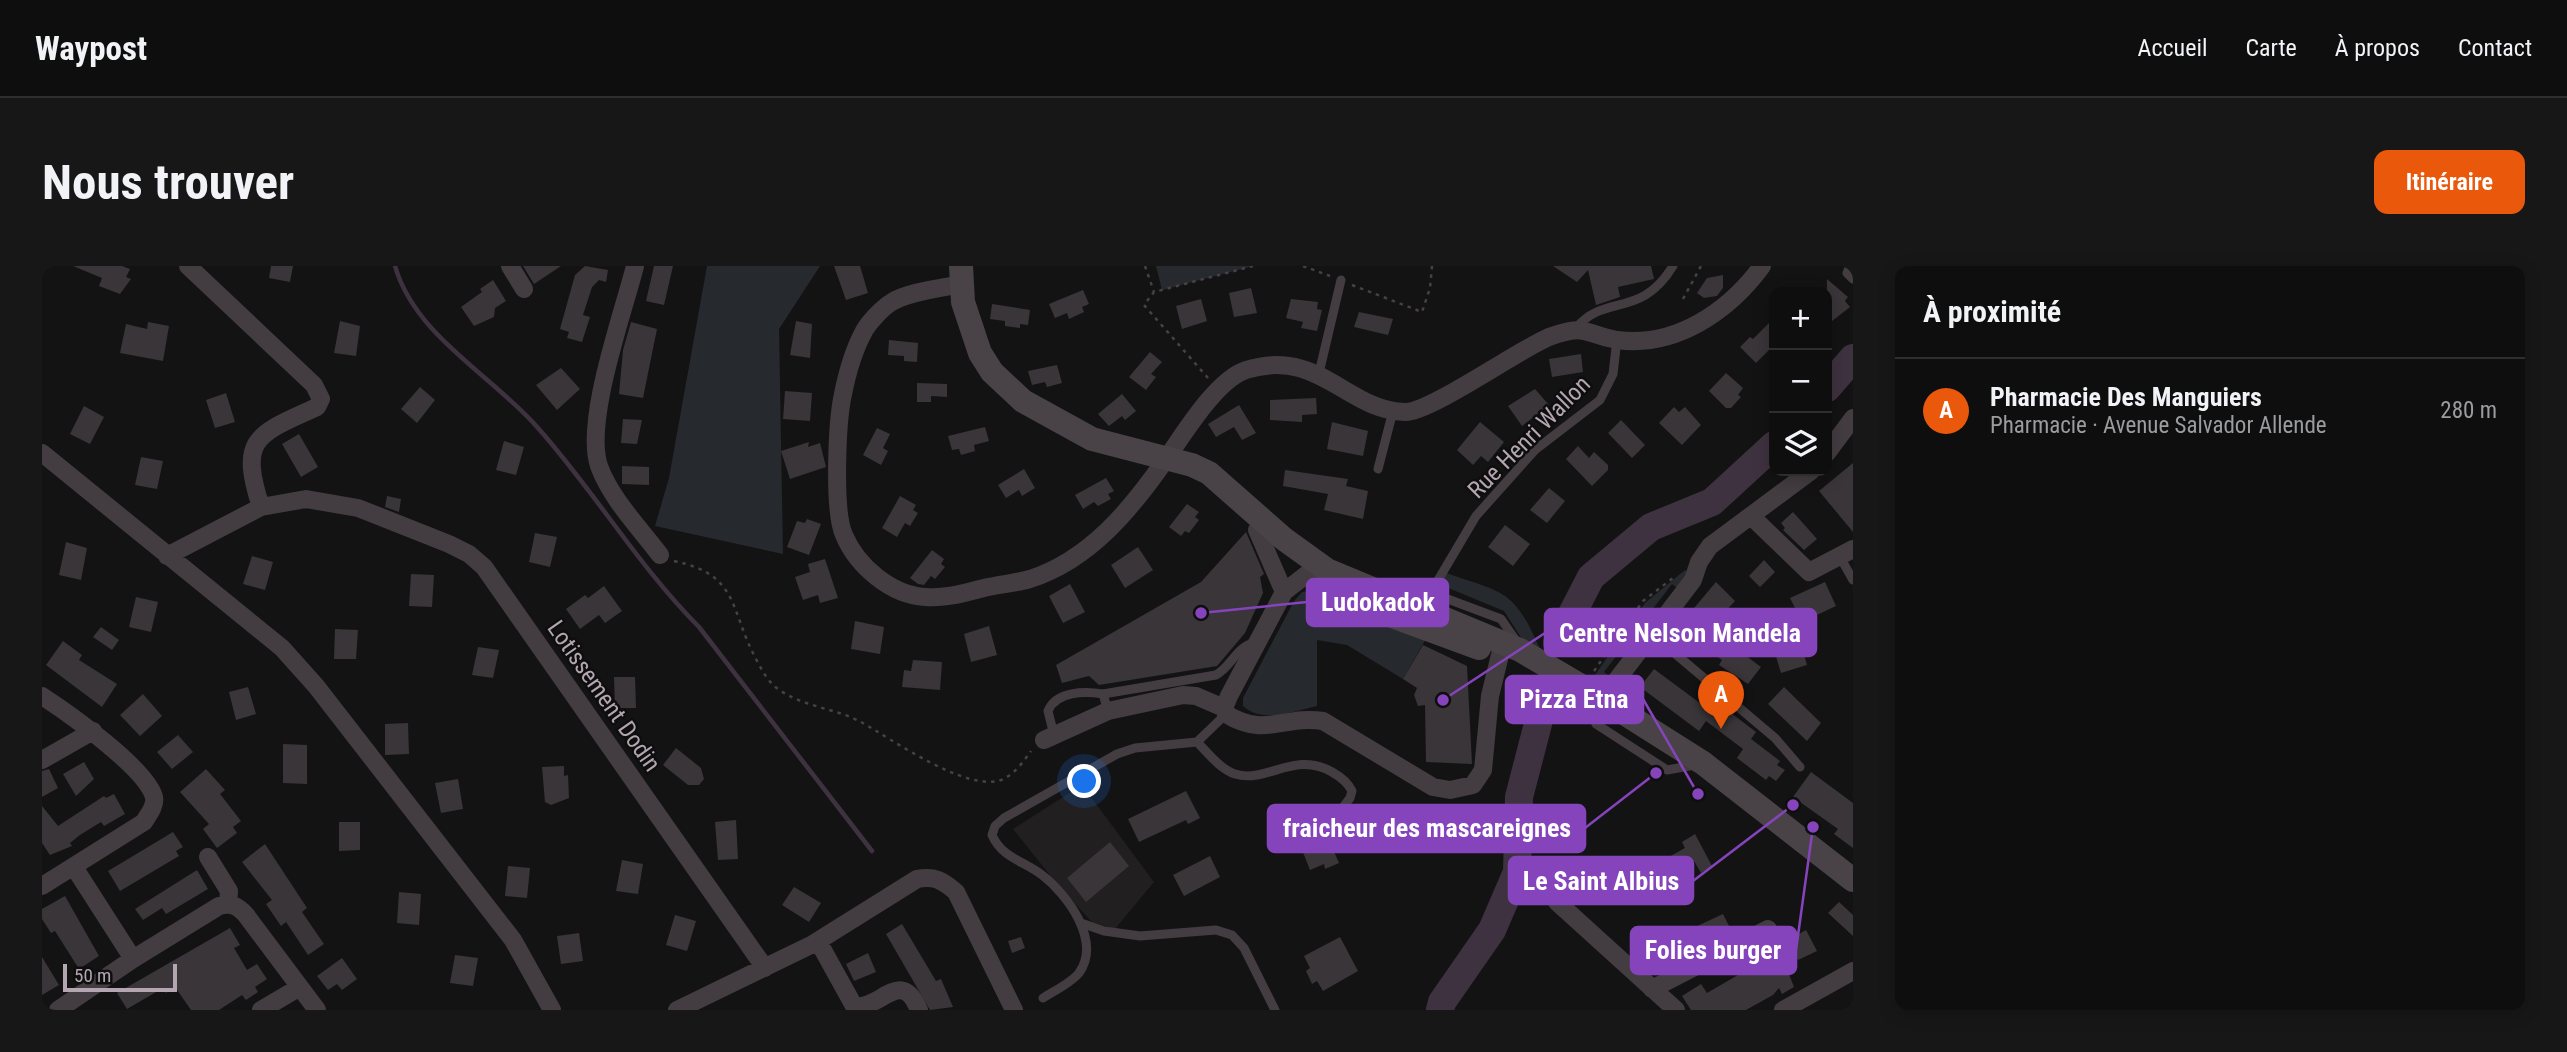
<!DOCTYPE html>
<html lang="fr">
<head>
<meta charset="utf-8">
<style>
	:root { --surface:#0f0e0f; --page:#181718; --text:#f1f3f6; --muted:#9b9c9e; --line:#2f2e2f; --accent:#ea580c }
	body { margin:0; font-family:"Roboto Condensed",sans-serif; background:var(--page); color:var(--text) }
	.controls { position:absolute; right:21px; top:21px; display:grid; overflow:hidden; border-radius:14px; box-shadow:0 4px 18px #0003 }
	.controls button { width:63px; height:63px; display:grid; place-items:center; padding:0; border:0; border-bottom:2px solid var(--line); background:var(--surface); color:var(--text); font:35px sans-serif }
	.scale { position:absolute; left:21px; bottom:18px; width:114px; box-sizing:border-box; padding-left:7px; border:4px solid #b3a6b1; border-top:0; font-size:19px; line-height:24px; white-space:nowrap; color:#b3a6b1; -webkit-text-stroke:5px #0f0e0f; paint-order:stroke }
	.you { position:absolute; left:1043px; top:516px; width:24px; height:24px; margin:-18px; border:5px solid #fff; border-radius:50%; background:#1a73e8; box-shadow:0 0 0 10px #1a73e833 }
	.badge { display:grid; place-items:center; width:46px; height:46px; border-radius:50%; background:var(--accent); color:#fff; font-size:23px; font-weight:700 }
	.pin { position:absolute; translate:-50% -58px; filter:drop-shadow(0 2px 4px #0008) }
	.pin::after { content:''; position:absolute; top:37px; width:24px; height:21px; background:inherit; clip-path:polygon(0 0,100% 0,50% 100%) }
	.list { margin:0; padding:0; list-style:none }
	h2 { display:flex; justify-content:space-between; align-items:center; height:91px; margin:0; padding:0 28px; font-size:30px }
	h2 small { font-size:23px; font-weight:400; color:var(--muted) }
	.list li { display:grid; grid-template-columns:46px 1fr auto; gap:21px; align-items:center; box-sizing:border-box; height:105px; padding:0 28px; border-top:2px solid var(--line) }
	.list b { display:block; font-size:26px; white-space:nowrap }
	.list p { margin:0; font-size:23px; white-space:nowrap; color:var(--muted) }
	.list em { font-size:23px; font-style:normal; color:var(--muted) }
	.icon { flex:none; width:38px; height:38px; fill:none; stroke:currentColor; stroke-width:2; stroke-linecap:round; stroke-linejoin:round }
	.map { position:relative; flex:none; width:1811px; height:744px; overflow:hidden; border-radius:14px }
	header { display:flex; align-items:center; gap:42px; box-sizing:border-box; height:98px; padding:0 35px; background:var(--surface); border-bottom:2px solid var(--line) }
	header strong { font-size:33px }
	nav { display:flex; gap:38px; margin-inline-start:auto; font-size:24px }
	.intro { display:flex; align-items:center; justify-content:space-between; box-sizing:border-box; height:168px; padding:0 42px }
	h1 { margin:0; font-size:49px }
	.button { padding:18px 32px; border-radius:14px; background:var(--accent); color:#fff; font-size:24px; font-weight:700 }
	main { display:flex; gap:42px; padding:0 42px }
	aside { flex:1; background:var(--surface); border-radius:14px; box-shadow:0 4px 18px #0003 }
	.map>svg:first-child { display:block }
</style>
</head>
<body>
<header>
<strong>Waypost</strong>
<nav><a>Accueil</a><a>Carte</a><a>À propos</a><a>Contact</a></nav>
</header>
<div class="intro"><h1>Nous trouver</h1><a class="button">Itinéraire</a></div>
<main>
<div class="map">
<svg width="1811" height="744" viewBox="0 0 1811 744">
	<rect width="100%" height="100%" fill="#141314"/>
	<path fill="#211f20" d="M1040,519l72,97 -39,47 -23,-7 -31,-33 -48,-60z"/>
	<path fill="#26292e" d="M665,0h113l-41,63 4,225 -128,-28 14,-48z
		M1114,0h97l-91,24z
		M1643,304l6,5 -11,15 -8,-6 -68,88 8,7 -5,7 -12,-11 50,-72z
		M1404,307c58,20 68,16 94,76l-18,-10 -18,-28 -63,-26z
		M1267,325l118,46 -24,42 -56,-34 -30,-5v66c-23,5 -55,18 -74,0v-8l51,-97 8,-9z"/>
	<g fill="none" stroke-linecap="round" stroke-linejoin="round">
		<path stroke="#3f3240" stroke-width="4.5" d="M353,0c20,70 97,109 143,162 57,64 101,139 161,199l173,224"/>
		<path stroke="#3f3240" stroke-width="28" d="M1785,122l26,-30
			M1515,377l34,-66 60,-50 61,-25 62,-57
			M1398,744l2,-8 50,-72 25,-58 2,-75 27,-104"/>
	</g>
	<path fill="#393538" d="M31,0h49l8,3 -4,8 5,2 -11,15 -21,-8 3,-8z
		M229,0h22l-3,16 -21,-4z
		M481,0h38l-27,18z
		M543,0l23,4 -2,12 -7,-2 -7,7 -9,28 7,2 -8,25 -15,-4 2,-6 -9,-3 15,-54z
		M612,0h19l-9,39 -18,-4z
		M792,0h26l8,27 -22,7z
		M1511,0h98l3,13 -36,8 2,10 -24,8 -8,-35 -11,12z
		M1681,9v13l-6,8 -13,2 -7,-5 10,-15z
		M1785,13l21,18 -3,4 5,6 -23,18z
		M451,14l13,21 -11,7 -1,9 -20,9 -13,-19 21,-15 -2,-3z
		M1209,22l6,25 -23,4 -5,-24z
		M1041,24l6,14 -7,3 2,5 -15,7 -2,-6 -12,5 -6,-14z
		M1159,33l6,22 -25,8 -6,-23z
		M1249,33l27,3 -1,7 5,1 -5,21 -16,-3 2,-6 -17,-4z
		M950,38l38,6 -2,15 -8,-1v4l-15,-2v-5l-15,-2z
		M1317,46l34,7 -5,16 -34,-8z
		M1732,52v27l-18,18 -16,-16 10,-10 3,2z
		M298,55l20,5 -4,30 -22,-3z
		M754,55l16,3 -2,34 -20,-3z
		M106,56l21,4 -6,35 -43,-8 6,-29 21,5z
		M589,56l26,7 -14,69 -24,-4 4,-44z
		M847,74l29,3 -1,19 -13,-1v-5l-16,-1z
		M1108,86l12,10 -11,12 5,3 -10,13 -17,-13z
		M1539,88l2,18 -31,5 -3,-18z
		M1015,99l5,18 -15,4 -2,-5 -13,3 -4,-14z
		M519,102l19,21 -23,21 -21,-25z
		M1684,107l17,15 -5,7 3,2 -10,11h-5l-17,-17z
		M875,117l30,1v13l-16,-1v6h-14z
		M378,121l15,13 -18,23 -16,-14z
		M1493,123l14,16 -27,21 -14,-20z
		M743,125l27,2 -2,28 -27,-2z
		M184,127l9,29 -20,6 -9,-28z
		M1080,128l14,17 -11,9 -3,-4 -13,10 -11,-12z
		M1274,132l1,16 -15,1v7l-32,-2v-20z
		M1197,139l17,28 -14,7 -8,-13 -18,10 -8,-13z
		M42,140l20,11 -14,27 -20,-10z
		M1632,141l5,5 6,-5 16,18 -19,20 -23,-22z
		M581,153l19,1 -5,24 -16,-1z
		M1579,154l24,25 -13,13 -24,-25z
		M1290,156l36,9 -5,25 -36,-7z
		M1438,156l24,20 -16,20 -7,-6 -8,9 -16,-15z
		M943,161l4,14 -15,4 1,6 -14,4 -2,-6 -7,1 -4,-14z
		M835,162l13,6 -7,14 5,3 -7,14 -18,-10z
		M257,168l19,33 -17,10 -19,-33z
		M462,175l20,6 -8,28 -20,-5z
		M767,176l-1,5 12,-4 6,24 -36,12 -9,-28z
		M1536,180l11,12 5,-6 14,13v5l-16,16 -26,-27z
		M99,191l22,4 -6,28 -22,-4z
		M1811,197v69l-34,-41z
		M580,200l27,1v18l-27,-1z
		M982,203l11,19 -13,8 -3,-6 -13,8 -8,-13z
		M1243,204l63,9 -2,7 22,5 -5,28 -39,-9 4,-16 -45,-8z
		M1064,212l8,13 -6,3 3,5 -13,7 -4,-4 -11,7 -8,-14z
		M1507,222l16,13 -18,22 -17,-13z
		M345,230l14,3 -2,13 -14,-5z
		M858,230l16,9 -3,5 5,3 -8,13 -5,-3 -8,14 -15,-9z
		M1145,238l12,8 -4,5 4,3 -10,13 -4,-2 -4,5 -12,-9z
		M1751,246l24,27 -13,11 -21,-20 2,-2 -4,-5z
		M765,253l14,5 -12,31 -22,-8 10,-26 8,2z
		M1463,259l25,19 -17,22 -25,-19z
		M1204,266l18,42 -4,3 3,16 -18,40 -28,33 -118,19 -10,-9 -27,7 -6,-18 145,-83z
		M493,267l22,4 -7,30 -21,-5z
		M24,276l21,6 -6,32 -22,-5z
		M1096,281l15,23 -28,18 -14,-23z
		M890,284l12,9 -3,5 4,3 -10,12 -4,-3 -7,9 -6,-1 -8,-6z
		M210,290l21,6 -8,28 -22,-6z
		M783,293l13,39 -18,5 -2,-8 -15,5 -8,-23 15,-5 -2,-8z
		M1722,294l11,12 -15,15 -11,-11z
		M369,308l23,1 -2,32 -23,-1z
		M1674,316l19,19 -38,41 -19,-15z
		M1783,316l11,24 -34,16 -12,-24z
		M1028,318l15,28 -22,11 -14,-27z
		M562,320l18,25 -17,12 -6,-8 -19,14 -14,-20 19,-14 3,3z
		M94,331l22,5 -7,30 -22,-5z
		M813,355l29,6 -4,27 -29,-5z
		M947,360l8,29 -26,7 -7,-28z
		M59,361l18,13 -7,10 -19,-13z
		M293,363l23,1 -2,29h-22z
		M1676,369l43,32 -13,17 -29,-19 3,-5 -22,-16z
		M21,375l19,14 -3,5 38,24 -15,23 -56,-42z
		M1759,378l6,21 -26,8 -6,-20z
		M1381,379l44,21 5,98 -46,-2 -1,-57 -7,1 -4,-11 3,-7 -14,-9z
		M436,381l21,3 -6,28 -21,-3z
		M871,394l29,2 -2,28 -38,-3 2,-17 7,1z
		M1612,403l58,43 6,-9 38,29 -5,7 29,22 -3,4 8,5 -9,11 -7,-5 -3,4 -29,-22 6,-9 -37,-28 -7,10 -59,-44z
		M572,411h21l1,31h-21z
		M206,421l8,27 -20,6 -7,-28z
		M1742,421l37,36 -14,18 -39,-37z
		M101,428l19,22 -22,20 -20,-21z
		M366,457l1,31 -24,1v-31z
		M136,469l15,17 -21,17 -15,-17z
		M241,478l24,1v39l-24,-1z
		M634,482l25,20 3,11 -5,6h-11l-25,-20z
		M42,496l10,17 -18,17 -13,-22z
		M522,500v10l4,-1 1,23 -18,7 -6,-3 -3,-35z
		M7,503l9,19 -16,9v-26z
		M164,503l19,21 -5,4 21,27 -8,6 4,6 -20,15 -14,-19 6,-5 -29,-32z
		M1769,506l42,31v45l-19,-14 4,-5 -45,-32z
		M416,513l5,30 -22,4 -6,-30z
		M1144,525l14,27 -12,6 -2,-4 -47,22 -11,-23z
		M72,528l11,20 -21,12 -3,-4 -21,13 -10,8 2,3 -22,9 -8,-12v-37l16,20 46,-30 2,2z
		M1259,547l13,33 15,-6 10,23 -14,6 -1,-5 -14,6 -21,-53z
		M694,554l2,39 -20,1 -3,-38z
		M297,556h21v28l-21,1z
		M131,566l10,15 -7,4 3,5 -59,35 -12,-20z
		M1653,568l17,32 -11,7 -7,-12 -27,15 -7,-14 25,-14 -3,-6z
		M1068,576l19,24 -43,36 -19,-24z
		M223,578l42,64 -5,4 22,32 -16,11 -22,-33 -5,4 -15,-22 6,-4 -30,-38z
		M1168,590l10,21 -36,19 -11,-21z
		M580,594l21,4 -5,30 -22,-3z
		M466,600l22,2 -3,30 -22,-2z
		M155,604l11,19 -42,25 -4,-6 -19,12 -8,-11z
		M752,621l27,16 -12,19 -27,-17z
		M357,626l22,2 -2,31 -22,-2z
		M23,630l34,60 -20,13 -24,-38 -4,2 -9,-14v-10z
		M1797,636l14,13v21l-25,-23z
		M1681,648l10,20 -29,15 -11,-21z
		M633,649l21,6 -9,30 -21,-6z
		M860,658l34,57 5,-2 12,28 -23,3 -44,-76z
		M188,662l10,17 -6,3 13,22 10,-6 10,15 -12,8 3,5 -12,8 -4,-5 -23,15h-28l-16,-23 -9,6 -3,-5 -36,21 -10,-16z
		M1764,664l11,21 -19,9 -10,-20z
		M537,667l4,28 -22,3 -4,-28z
		M979,671l4,11 -13,5 -4,-12z
		M1298,671l18,34 -35,20 -6,-10 -5,3 -6,-13 4,-3 -6,-12z
		M826,687l8,19 -22,9 -8,-17z
		M413,689l23,3 -5,28 -23,-3z
		M1740,690l12,31 -12,7 -3,-6 -6,7 -27,15h-55l-9,-14 19,-12 6,9 43,-25 1,3z
		M0,691l17,28 -17,10z
		M300,692l15,21 -15,11 -5,-6 -9,6 -11,-14z"/>
	<g fill="none" stroke-linecap="round" stroke-linejoin="round">
		<path stroke="#474046" stroke-width="2.5" stroke-dasharray="3.5 5" stroke-linecap="butt" d="M1103,0l9,26
			M1261,0l27,10
			M1310,19l70,27 8,-24 2,-22
			M1641,33l18,-33
			M1166,112l-64,-73 10,-13 99,-26
			M632,295c66,14 55,48 82,98 6,11 11,22 22,30 25,18 57,19 83,33 31,17 104,70 140,58 13,-5 22,-18 30,-29
			M1552,405l49,-70 30,-23"/>
		<path stroke="#433d41" stroke-width="9" d="M1808,0l-3,7 6,6
			M1534,62c29,-35 65,-9 97,-62
			M1277,107l22,-93
			M1336,203l15,-58
			M1797,289l14,25
			M1389,326l45,-76 59,-66 65,-50 13,-26 4,-35
			M1352,328l19,-8 88,33 16,23
			M1611,369l122,103 25,29
			M1544,429l10,29 71,46 28,-5
			M1066,445l-5,-17 113,-19c16,-9 20,-28 38,-32
			M1012,469l-6,-24c8,-20 37,-20 55,-17
			M1155,476c11,11 23,27 38,32 32,10 59,-24 97,-2 9,5 16,11 20,19l-2,7 -22,29
			M1039,657l23,8 36,5 76,-6 16,5 12,13 31,62
			M1001,732c11,-7 28,-15 36,-25 23,-32 -12,-79 -37,-98 -18,-14 -40,-17 -50,-40l3,-9 9,-8 113,-64 18,-6 62,-6 29,-28"/>
		<path stroke="#433d41" stroke-width="18" d="M146,0l126,119 7,14 -4,8c-59,27 -79,30 -56,100
			M468,0l14,23
			M593,0c-12,48 -51,155 -36,200 12,33 40,61 61,89
			M919,18c-19,4 -54,8 -69,18 -9,5 -25,22 -29,31 -9,17 -16,41 -20,61 -6,27 -10,117 1,141 13,31 47,60 81,62 22,2 42,-5 63,-10 14,-3 28,-4 42,-8 60,-19 102,-71 136,-120 18,-25 50,-79 80,-89 73,-23 101,41 159,42 24,1 113,-62 144,-75 38,-14 34,-3 68,3 59,8 112,-29 145,-74
			M0,187l240,195 34,38 197,254 39,70
			M1785,187l26,-35
			M1709,250l58,56 44,-23
			M1215,264l27,62
			M125,290l94,-49 45,-8 52,9 91,36 20,10 15,13 281,401
			M1285,304l-20,4 -23,18 -55,104 -5,12 2,6c39,24 58,1 97,7l110,66 17,3 23,-5 10,-15 7,-74 10,-41
			M0,430c26,17 104,72 112,101 2,9 -6,18 -10,25l-102,64
			M1561,432l90,-118 6,-18 11,-16 101,-75
			M1002,474l64,-29 75,-16 13,1 28,12
			M0,494l51,-29
			M166,591l21,34 -1,13
			M32,601l59,92
			M1515,636l119,108
			M776,675l36,65c27,4 47,-40 65,4
			M1610,723l116,-60
			M16,744l75,-51 86,-53c12,-3 18,-1 27,9l71,95
			M219,744l39,-23
			M635,744l136,-66 104,-65c18,-3 25,1 39,13l58,118
			M1741,744l70,-39"/>
		<path stroke="#494347" stroke-width="24" d="M919,0l2,36 17,51 12,19 31,29 69,38 100,26 17,8 75,66 43,31 193,80 63,37 120,76 150,117
			M1339,346l98,36"/>
	</g>
	<g text-anchor="middle" dominant-baseline="central" stroke-width="5" stroke-linejoin="round" paint-order="stroke">
		<g font-size="24" fill="#b3a6b1" stroke="#0f0e0f">
			<text transform="translate(1487 171) rotate(-45)">Rue Henri Wallon</text>
			<text transform="translate(562 430) rotate(55)">Lotissement Dodin</text>
		</g>
	</g>
	<path fill="none" stroke="#8644bc" stroke-width="2.5" d="M1159 347L1265 336M1401 434L1503 367M1656 528L1601 433M1614 507L1543 562M1751 539L1651 615M1771 561L1754 684"/>
	<g fill="#8644bc" stroke="#0f0e0f" stroke-width="2.5">
		<circle cx="1159" cy="347" r="7"/>
		<circle cx="1401" cy="434" r="7"/>
		<circle cx="1656" cy="528" r="7"/>
		<circle cx="1614" cy="507" r="7"/>
		<circle cx="1751" cy="539" r="7"/>
		<circle cx="1771" cy="561" r="7"/>
	</g>
	<g fill="#8644bc" stroke="#8644bc" stroke-width="2.5">
		<rect x="1265" y="313" width="141" height="47" rx="7"/>
		<rect x="1503" y="343" width="271" height="47" rx="7"/>
		<rect x="1464" y="410" width="137" height="47" rx="7"/>
		<rect x="1226" y="539" width="317" height="47" rx="7"/>
		<rect x="1467" y="591" width="184" height="47" rx="7"/>
		<rect x="1589" y="661" width="165" height="47" rx="7"/>
	</g>
	<g font-size="26" text-anchor="middle" font-weight="bold" fill="#fff">
		<text x="1336" y="345">Ludokadok</text>
		<text x="1638" y="376">Centre Nelson Mandela</text>
		<text x="1532" y="442">Pizza Etna</text>
		<text x="1385" y="571">fraicheur des mascareignes</text>
		<text x="1559" y="624">Le Saint Albius</text>
		<text x="1671" y="693">Folies burger</text>
	</g>
</svg>
<div class="controls">
<button>+</button>
<button>−</button>
<button><svg class="icon" aria-label="layers" viewBox="0 0 24 24"><path d="M12 4l9 5-9 5-9-5zM3 14l9 5 9-5"/></svg></button>
</div>
<div class="scale">50 m</div>
<div class="you"></div>
<div class="pin badge" style="left:1679px;top:463px">A</div>
</div>
<aside>
<h2>À proximité<small></small></h2>
<ul class="list">
<li><span class="badge">A</span><div><b>Pharmacie Des Manguiers</b><p>Pharmacie · Avenue Salvador Allende</p></div><em>280 m</em></li>
</ul>
</aside>
</main>
</body>
</html>
